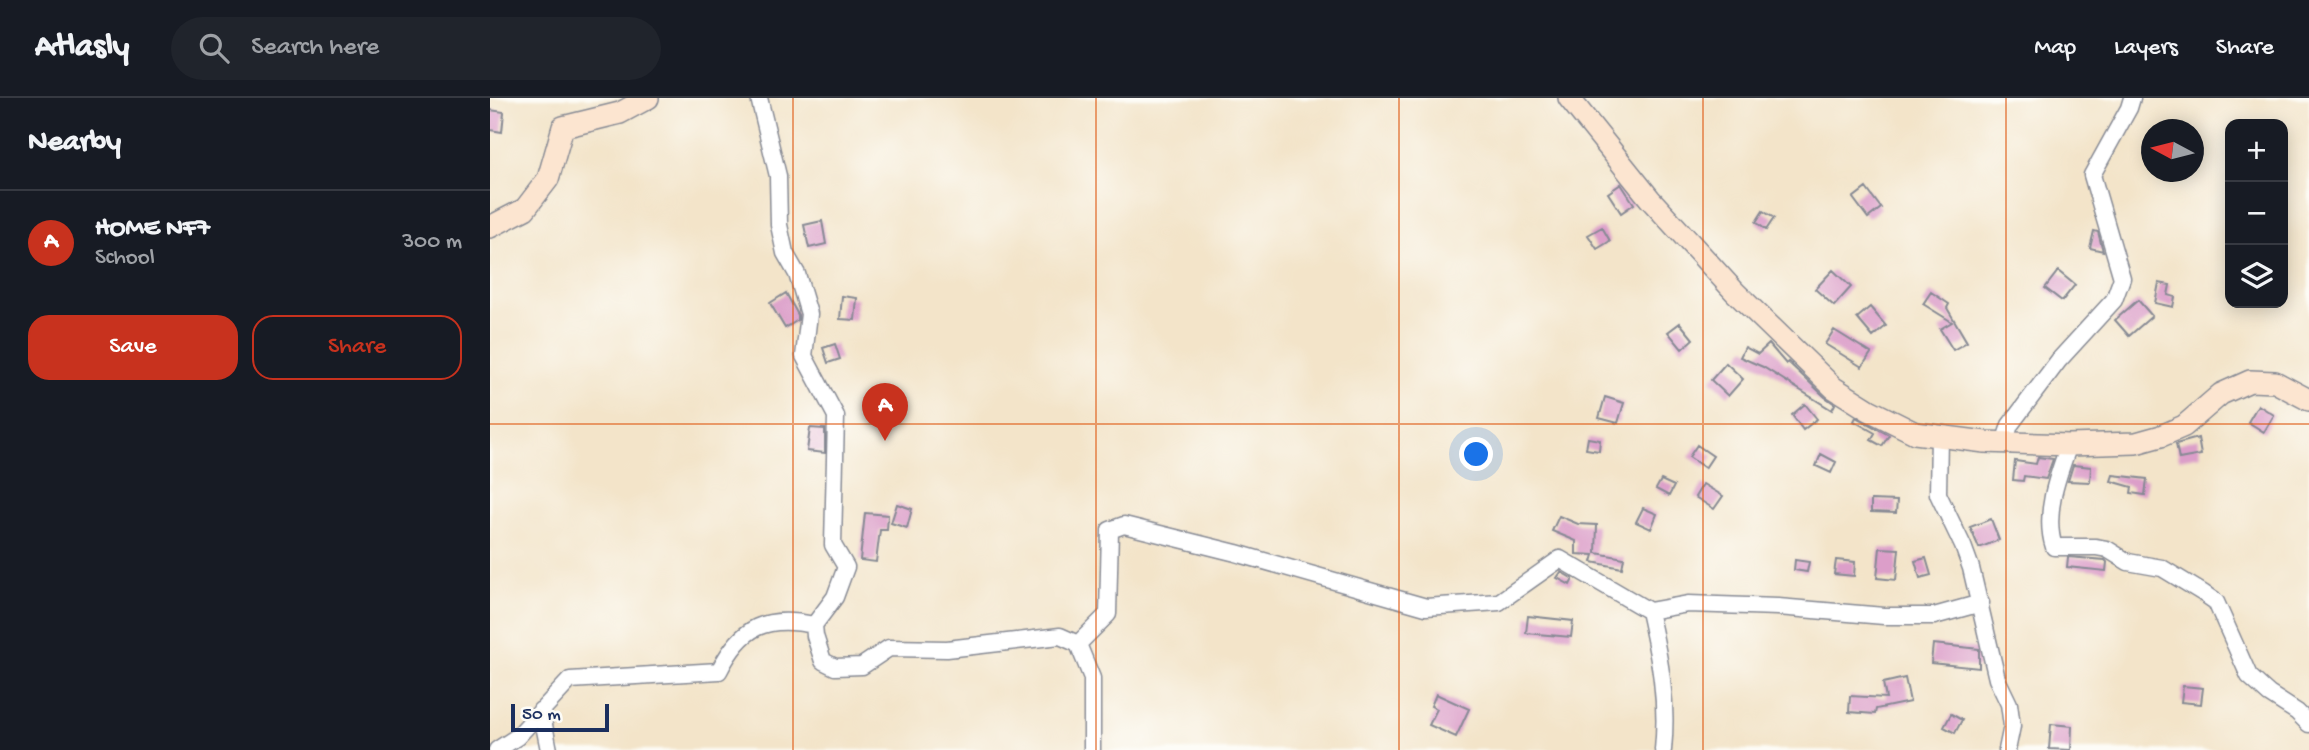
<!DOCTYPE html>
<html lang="en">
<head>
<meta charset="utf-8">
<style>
	:root { --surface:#171b24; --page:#20242c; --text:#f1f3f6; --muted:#9ea1a6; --line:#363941; --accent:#c8321e }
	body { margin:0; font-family:"Gochi Hand",sans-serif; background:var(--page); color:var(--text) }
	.controls { position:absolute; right:21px; top:21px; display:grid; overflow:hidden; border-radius:14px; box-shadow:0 4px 18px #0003 }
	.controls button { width:63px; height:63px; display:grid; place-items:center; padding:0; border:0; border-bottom:2px solid var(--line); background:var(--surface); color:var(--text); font:35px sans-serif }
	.compass { position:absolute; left:1651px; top:21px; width:63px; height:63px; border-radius:50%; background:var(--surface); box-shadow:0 4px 18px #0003; rotate:277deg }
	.scale { position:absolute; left:21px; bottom:18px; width:98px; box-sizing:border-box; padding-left:7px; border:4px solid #1b2f5e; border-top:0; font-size:19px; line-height:24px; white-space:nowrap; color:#1b2f5e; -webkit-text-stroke:5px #fdfcf7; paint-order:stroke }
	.you { position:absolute; left:987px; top:357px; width:24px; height:24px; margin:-18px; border:5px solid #fff; border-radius:50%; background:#1a73e8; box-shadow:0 0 0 10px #1a73e833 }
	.badge { display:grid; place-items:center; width:46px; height:46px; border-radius:50%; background:var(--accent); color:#fff; font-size:23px; font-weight:700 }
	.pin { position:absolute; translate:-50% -58px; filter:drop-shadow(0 2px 4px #0008) }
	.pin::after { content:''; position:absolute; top:37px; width:24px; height:21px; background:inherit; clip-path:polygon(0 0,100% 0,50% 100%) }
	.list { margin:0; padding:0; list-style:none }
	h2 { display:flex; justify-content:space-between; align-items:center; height:91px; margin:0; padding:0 28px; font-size:30px }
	h2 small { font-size:23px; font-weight:400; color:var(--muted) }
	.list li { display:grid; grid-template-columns:46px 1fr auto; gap:21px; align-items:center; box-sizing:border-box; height:105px; padding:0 28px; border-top:2px solid var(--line) }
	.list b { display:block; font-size:26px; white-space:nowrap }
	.list p { margin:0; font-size:23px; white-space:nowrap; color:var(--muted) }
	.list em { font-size:23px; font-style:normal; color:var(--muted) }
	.actions { display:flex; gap:14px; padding:21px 28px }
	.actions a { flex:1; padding:16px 0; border:2px solid var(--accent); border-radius:21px; text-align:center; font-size:24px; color:var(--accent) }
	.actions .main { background:var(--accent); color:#fff }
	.icon { flex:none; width:38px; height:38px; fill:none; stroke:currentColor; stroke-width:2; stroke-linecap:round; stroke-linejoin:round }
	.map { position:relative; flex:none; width:1819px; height:652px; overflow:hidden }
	header { display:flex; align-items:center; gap:42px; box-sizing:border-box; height:98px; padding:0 35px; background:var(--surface); border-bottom:2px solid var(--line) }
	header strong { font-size:33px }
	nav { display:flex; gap:38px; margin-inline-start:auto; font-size:24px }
	.search { width:490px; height:63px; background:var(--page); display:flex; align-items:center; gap:18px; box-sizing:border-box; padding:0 24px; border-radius:38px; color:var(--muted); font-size:26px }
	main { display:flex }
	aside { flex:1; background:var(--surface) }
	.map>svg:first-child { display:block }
</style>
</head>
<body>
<header>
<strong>Atlasly</strong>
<div class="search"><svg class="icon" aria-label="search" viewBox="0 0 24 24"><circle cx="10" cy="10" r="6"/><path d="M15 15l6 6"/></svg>Search here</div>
<nav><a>Map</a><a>Layers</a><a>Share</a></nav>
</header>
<main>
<aside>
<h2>Nearby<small></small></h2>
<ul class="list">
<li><span class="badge">A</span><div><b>HOME NF7</b><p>School</p></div><em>300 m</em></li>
</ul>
<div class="actions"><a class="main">Save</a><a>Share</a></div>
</aside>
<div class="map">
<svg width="1819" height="652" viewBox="0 0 1819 652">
	<rect width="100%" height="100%" fill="#fdfcf7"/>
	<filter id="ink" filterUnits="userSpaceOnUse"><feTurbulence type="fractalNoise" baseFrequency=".0143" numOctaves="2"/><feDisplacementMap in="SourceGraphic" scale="14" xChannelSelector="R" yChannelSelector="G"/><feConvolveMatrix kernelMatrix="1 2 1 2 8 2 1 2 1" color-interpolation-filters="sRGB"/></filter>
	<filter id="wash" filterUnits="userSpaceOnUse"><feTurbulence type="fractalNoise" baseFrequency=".00686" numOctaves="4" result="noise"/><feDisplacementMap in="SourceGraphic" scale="28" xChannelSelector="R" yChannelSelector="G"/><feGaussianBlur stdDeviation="1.57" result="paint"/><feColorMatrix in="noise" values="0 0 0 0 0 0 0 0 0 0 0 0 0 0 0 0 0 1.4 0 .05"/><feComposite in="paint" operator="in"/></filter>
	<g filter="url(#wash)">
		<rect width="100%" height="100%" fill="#f3e4c9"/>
		<g id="blocks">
			<path fill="#dc9ec9" d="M0,12l14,2 -2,20 -12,-2z
				M1131,86l13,20 -13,9 -13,-20z
				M1376,90l15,20 -13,10 -15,-20z
				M1273,113l11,7 -8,12 -10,-8z
				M332,123l4,23 -17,4 -5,-23z
				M1112,129l8,14 -13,8 -9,-14z
				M1604,133l4,1 5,19 -13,-3z
				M1343,172l18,17 -17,19 -19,-17z
				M1568,173l17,14 -13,16 -17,-13z
				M1669,185l11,2 -2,10 7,2 -2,10 -18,-4z
				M1441,194l18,12 -2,4 20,34 -14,8 -13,-21 12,-7 -29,-18z
				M296,195l12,22v5l-13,8 -15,-25z
				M352,198l15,2 -2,22 -15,-1z
				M1648,202l14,16 -23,20 -14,-16z
				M1380,209l16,19 -13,11 -16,-19z
				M1190,225l13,16 -11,10 -14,-17z
				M1344,232l37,23 -9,14 -37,-23z
				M345,246l5,15 -12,4 -5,-15z
				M1279,246l17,20 2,-2 37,35 10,7 -3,6 -69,-43 -23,-10 5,-10 13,7z
				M1236,265l17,16 -15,17 -17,-16z
				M1115,299l19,6 -6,20 -19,-5z
				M1315,306l12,15 -14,11 -11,-15z
				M1768,307l16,10 -10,17 -16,-10z
				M1366,319l33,18 -7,11 -11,-6 4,-7 -21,-12z
				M320,330l15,1v24l-18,-2z
				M1098,340l12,2 -1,11 -13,-2z
				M1708,340l3,17 -22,4 -3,-15z
				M1207,347l16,11 -8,12 -16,-11z
				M1331,356l15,8 -5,11 -15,-7z
				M1548,359l15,2 -7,20 -22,-3 -1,5 -10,-1 2,-19 21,3z
				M1583,367l18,2 -1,15 -22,-1z
				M1623,377l34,4 -2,16 -14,-2 1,-6 -21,-6z
				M1171,382l13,6 -5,10 -13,-7z
				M1213,386l20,12 -9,13 -19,-12z
				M1381,402l26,1 -1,12 -25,-1z
				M407,406l15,5 -5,19 -16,-5z
				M1153,410l14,6 -6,15 -15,-7z
				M375,415l23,2 -1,15h-7l-4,32 -16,-2z
				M1069,418l19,8 19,1 -1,28 28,5 -2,10 -30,-6 2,-7 -18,-1v-13l-24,-10z
				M1501,421l8,21 -20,8 -9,-21z
				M1390,450l19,1 -3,31 -19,-2z
				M1578,459l37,3 2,2 -1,9 -39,-4z
				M1436,460l5,17 -11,3 -5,-17z
				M1305,462l14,2 -2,10 -13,-2z
				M1346,462l19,2 -1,14 -20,-2z
				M1071,474l12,7 -3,6 -13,-7z
				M1038,518l45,5 -2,16 -45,-4z
				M1443,546l46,5v19l-48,-5z
				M1415,580l5,24 -34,7 -1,5 -26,-2 1,-16 36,2 -3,-15z
				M1693,588l20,2 -2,16 -20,-2z
				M946,596l33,15 -13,28 -27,-12 8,-16 -6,-3z
				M1461,616l11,6 -7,13 -11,-6z
				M1561,626l21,2 -1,24 -22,-1z"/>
		</g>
	</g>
	<g filter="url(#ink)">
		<use href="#blocks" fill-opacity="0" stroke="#878a94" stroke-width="2"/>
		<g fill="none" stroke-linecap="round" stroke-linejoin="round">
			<g stroke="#878a94" stroke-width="19">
				<path id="street" d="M1449,338l-1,58 25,52 8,22 26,111 12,25 3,22 -5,24
					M1514,345l6,-18 49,-65 55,-60 8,-22 -30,-103 37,-67 3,-10
					M1579,347c-11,30 -26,69 -15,102h42l11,2 21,13 34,6 41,25 13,9 33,74 20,18 28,18 12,12
					M1159,513c11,49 19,89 14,139
					M324,527l1,11 8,25 12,6 27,-1 27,-18 58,1 113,-13 18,8 14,34v72
					M588,546l30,-30 2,-84 14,-5 112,28 190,54 73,-5 61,-43 89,52 39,-7 90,3 106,9h50l47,-13
					M51,612l8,40
					M7,652l20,-13 53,-57 149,-9c23,-45 46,-56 95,-46l21,-28 11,-30 -13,-22 3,-129 -32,-60 5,-42 -12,-40 -12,-21 -6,-28 -1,-49 -19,-78"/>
			</g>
			<g stroke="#878a94" stroke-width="24">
				<path id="secondary" d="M1079,0l81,101 85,93 99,96 35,22 46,23 70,9 84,3 67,-2 25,-7 23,-10 37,-32 29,-13 25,1 34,18
					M0,129l35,-18 23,-30 15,-52 57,-14 28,-15"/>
			</g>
			<use href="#street" stroke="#fff" stroke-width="16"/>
			<use href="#secondary" stroke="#fce5d0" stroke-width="21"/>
		</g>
	</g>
	<path fill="none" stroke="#de5710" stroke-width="2" stroke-opacity="0.55" d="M303,0v652M606,0v652M909,0v652M1213,0v652M1516,0v652M0,326h1819"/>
</svg>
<div class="controls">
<button>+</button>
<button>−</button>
<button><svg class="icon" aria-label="layers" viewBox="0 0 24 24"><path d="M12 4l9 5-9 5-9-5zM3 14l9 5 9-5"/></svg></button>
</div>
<svg class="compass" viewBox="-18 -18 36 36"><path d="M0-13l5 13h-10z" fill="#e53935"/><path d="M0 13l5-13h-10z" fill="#9ea1a6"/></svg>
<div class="scale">50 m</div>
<div class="you"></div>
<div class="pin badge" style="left:395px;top:343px">A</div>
</div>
</main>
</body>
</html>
